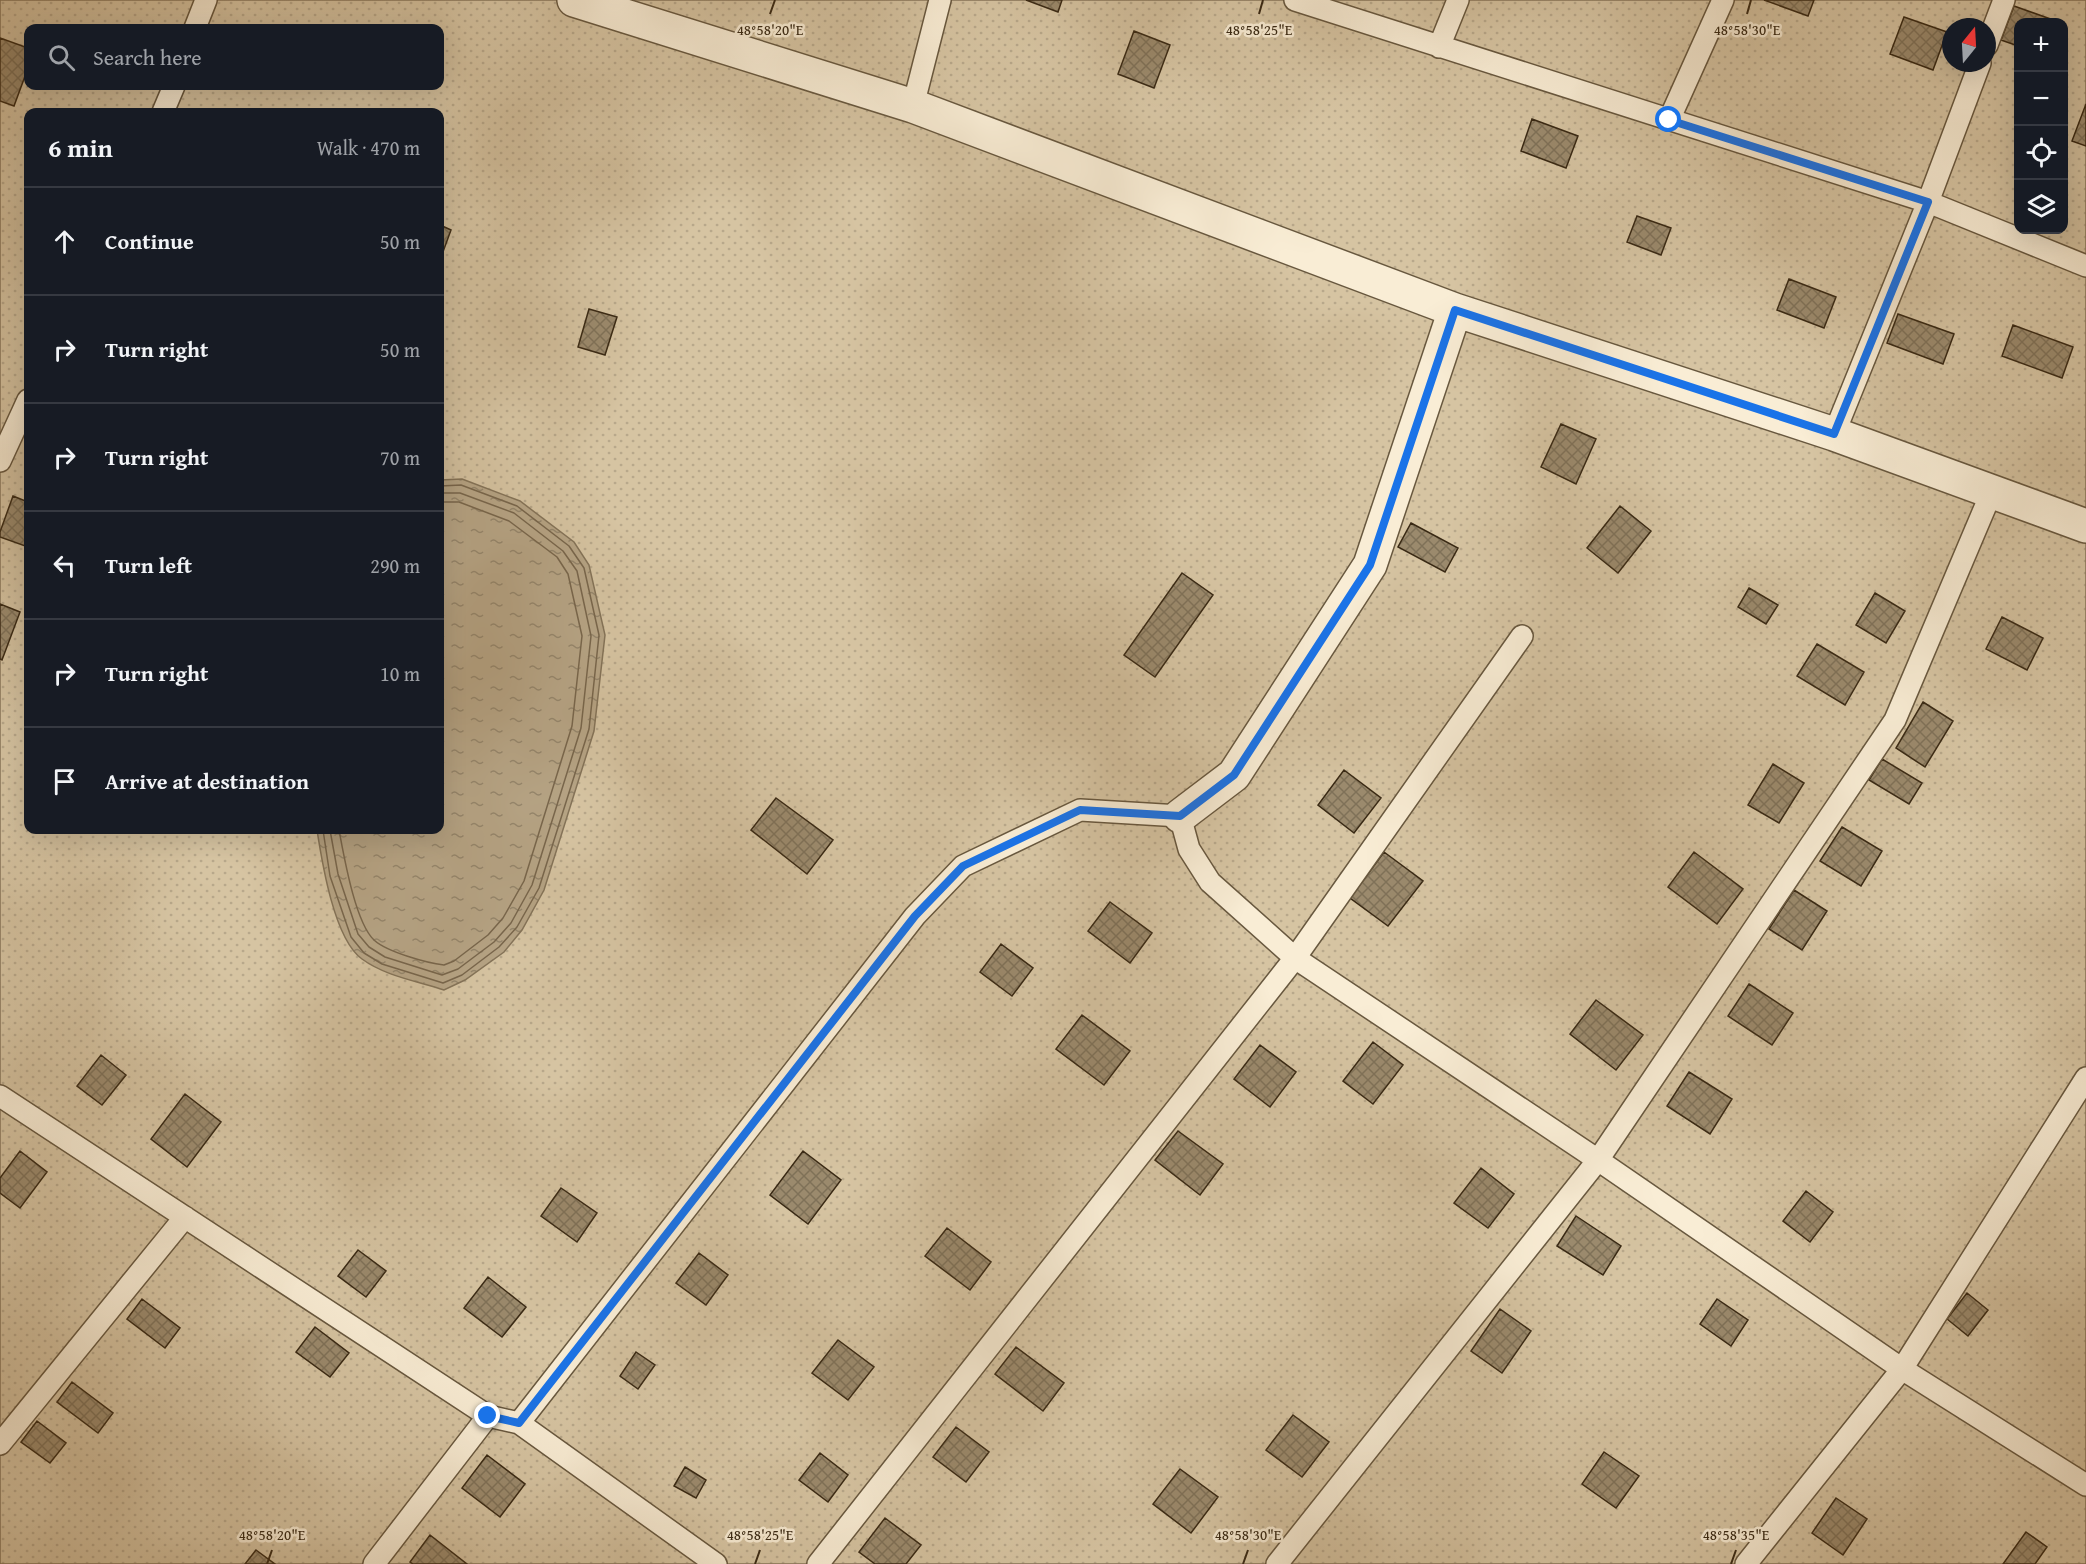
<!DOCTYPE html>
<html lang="en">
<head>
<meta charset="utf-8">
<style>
	:root { --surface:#171b24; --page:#242831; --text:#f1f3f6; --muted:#9ea1a6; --line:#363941 }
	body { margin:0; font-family:"Gentium Book Plus",serif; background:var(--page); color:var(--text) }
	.controls { position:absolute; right:18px; top:18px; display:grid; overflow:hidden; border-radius:12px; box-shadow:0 6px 24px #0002 }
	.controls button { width:54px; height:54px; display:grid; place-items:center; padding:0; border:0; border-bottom:2px solid var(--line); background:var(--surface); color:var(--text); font:30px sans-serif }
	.compass { position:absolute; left:1942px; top:18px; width:54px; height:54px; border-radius:50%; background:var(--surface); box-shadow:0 6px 24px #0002; rotate:18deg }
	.stop { position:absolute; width:18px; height:18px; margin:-14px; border:4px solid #1a73e8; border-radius:50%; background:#fff }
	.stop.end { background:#1a73e8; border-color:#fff; box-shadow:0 2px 6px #0008 }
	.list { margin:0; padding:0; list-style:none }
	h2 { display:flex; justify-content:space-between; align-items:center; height:78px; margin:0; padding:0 24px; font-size:26px }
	h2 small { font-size:20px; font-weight:400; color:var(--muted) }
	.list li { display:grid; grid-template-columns:39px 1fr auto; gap:18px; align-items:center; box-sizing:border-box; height:108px; padding:0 24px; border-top:2px solid var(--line) }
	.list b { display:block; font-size:22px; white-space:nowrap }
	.list em { font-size:20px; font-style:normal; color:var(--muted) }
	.icon { flex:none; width:33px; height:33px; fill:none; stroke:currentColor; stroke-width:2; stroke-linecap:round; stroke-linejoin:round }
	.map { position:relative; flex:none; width:2086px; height:1564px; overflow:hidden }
	.search { position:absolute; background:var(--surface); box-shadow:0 6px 24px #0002; left:24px; top:24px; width:420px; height:66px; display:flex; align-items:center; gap:15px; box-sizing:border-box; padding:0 21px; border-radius:12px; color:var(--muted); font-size:22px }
	.panel { position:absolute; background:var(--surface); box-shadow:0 6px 24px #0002; left:24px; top:108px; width:420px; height:726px; border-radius:12px }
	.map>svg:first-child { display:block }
</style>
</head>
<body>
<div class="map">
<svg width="2086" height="1564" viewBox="0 0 2086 1564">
	<defs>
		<pattern id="garden-dots" width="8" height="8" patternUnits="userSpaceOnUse" patternTransform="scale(1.5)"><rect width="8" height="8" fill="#d6c4a2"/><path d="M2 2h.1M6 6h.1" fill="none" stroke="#b8a88b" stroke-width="1.8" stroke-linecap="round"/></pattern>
		<pattern id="water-ripples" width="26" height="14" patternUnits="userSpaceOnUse" patternTransform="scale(1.5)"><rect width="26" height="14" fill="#b6a485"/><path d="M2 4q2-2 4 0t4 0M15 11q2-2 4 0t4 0" fill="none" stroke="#95866c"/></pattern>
		<pattern id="building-cross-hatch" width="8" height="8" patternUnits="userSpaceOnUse" patternTransform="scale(1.5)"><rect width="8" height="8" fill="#9b8a6d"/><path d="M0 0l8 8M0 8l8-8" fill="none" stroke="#7f7158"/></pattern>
	</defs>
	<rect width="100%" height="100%" fill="#f6e4bf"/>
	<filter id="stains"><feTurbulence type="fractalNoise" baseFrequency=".00333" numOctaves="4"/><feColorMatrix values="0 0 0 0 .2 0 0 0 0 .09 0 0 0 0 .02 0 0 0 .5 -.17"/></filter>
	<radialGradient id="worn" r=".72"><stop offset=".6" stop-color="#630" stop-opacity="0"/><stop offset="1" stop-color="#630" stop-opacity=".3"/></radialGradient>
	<path fill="url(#garden-dots)" stroke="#88765b" stroke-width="1.5" fill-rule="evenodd" d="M0,0h2086v1564h-2086zM2018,22h46v208h-46zM1951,27h36v36h-36zM28,28h412v58h-412zM28,112h412v718h-412z"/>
	<path fill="url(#water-ripples)" stroke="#847358" stroke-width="1.5" d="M462,479l58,22 54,41 15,23 16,70 -11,96 -50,159 -22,40 -18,22 -39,28 -21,10c-27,-9 -59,-14 -82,-31 -28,-20 -40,-97 -45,-129h123v-350z"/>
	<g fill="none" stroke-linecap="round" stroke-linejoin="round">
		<path stroke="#78664c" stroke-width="1.5" d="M323,830l7,46 21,61 13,16 18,11 61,19 19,-8 37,-28 18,-20 22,-39 50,-159 10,-94 -15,-67 -15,-22 -52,-40 -56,-21 -21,1
			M330,830l8,44 20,60 11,13 16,10 57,18 16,-6 36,-27 17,-19 21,-38 49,-157 10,-92 -14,-65 -14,-20 -49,-38 -54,-20h-20
			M339,830c5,26 16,92 35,110 13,12 53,23 70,25l10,-4 34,-26 15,-17 21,-37 48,-155 10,-90 -14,-62 -11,-17 -48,-36 -50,-19h-19"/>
	</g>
	<path fill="url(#building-cross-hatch)" stroke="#392914" stroke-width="1.5" d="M1026,0h36l-4,12z
		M1764,0h50l-6,16z
		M2014,6l45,16h-41v24l-17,-6z
		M1904,17l43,15 -14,38 -43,-16z
		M1134,31l36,14 -16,43 -36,-14z
		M0,38l28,10v20l-14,38 -14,-5z
		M2086,104v42l-14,-5z
		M1532,119l46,17 -12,32 -45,-17z
		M1637,216l34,12 -10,27 -34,-13z
		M440,225l11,5 -11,30z
		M1789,279l47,18 -12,31 -47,-18z
		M589,309l28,8 -12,38 -27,-8z
		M1898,314l56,20 -11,30 -56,-21z
		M2013,325l60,22 -11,31 -60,-22z
		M1561,424l35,15 -20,45 -35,-17z
		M13,496l15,6v45l-28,-10v-5z
		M1620,506l31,25 -33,42 -31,-25z
		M1411,523l47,25 -13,24 -47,-25z
		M1182,573l31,22 -58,82 -31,-22z
		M1749,588l29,17 -12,19 -28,-17z
		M1875,593l30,18 -19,32 -30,-18z
		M0,604l20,8 -18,48 -2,-1z
		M2002,617l41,21 -16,32 -41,-21z
		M1817,644l47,28 -19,33 -48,-29z
		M1923,702l30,19 -28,46 -29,-19z
		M1882,759l40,24 -13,21 -40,-24z
		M1773,764l31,19 -25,40 -31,-18z
		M1344,770l37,28 -27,35 -36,-28z
		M776,798l57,42 -26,34 -56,-44z
		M1842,827l40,24 -21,35 -41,-25z
		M1384,852l39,29 -35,45 -38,-28z
		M1694,852l49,37 -26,35 -49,-37z
		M1794,890l33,21 -25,39 -33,-21z
		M1110,902l42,31 -22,30 -42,-32z
		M1001,944l32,24 -21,28 -32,-24z
		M1749,984l44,29 -21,32 -44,-29z
		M1596,1000l47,35 -27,35 -46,-36z
		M1082,1015l48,36 -26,34 -48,-36z
		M1373,1042l30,23 -30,39 -30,-23z
		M1260,1045l36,27 -26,35 -36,-28z
		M101,1055l25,20 -24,30 -25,-19z
		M1689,1072l43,27 -22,35 -43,-28z
		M185,1094l36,28 -34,45 -36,-28z
		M1178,1131l45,33 -23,31 -45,-35z
		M20,1151l27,21 -27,36 -20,-15v-15z
		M803,1151l38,29 -33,44 -38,-29z
		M1481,1168l33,26 -26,34 -34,-25z
		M561,1188l36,25 -20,29 -36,-26z
		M1806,1191l27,21 -23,30 -27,-21z
		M1576,1216l45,30 -18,29 -46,-29z
		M947,1228l44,34 -21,28 -45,-34z
		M358,1250l28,21 -20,26 -28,-21z
		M699,1253l29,22 -22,30 -30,-22z
		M488,1277l38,30 -24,30 -38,-29z
		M1967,1293l21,17 -20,26 -21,-17z
		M142,1299l38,29 -15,20 -38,-29z
		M1717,1299l31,21 -17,26 -31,-22z
		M1500,1309l31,22 -29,42 -31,-22z
		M315,1327l34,26 -19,24 -34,-25z
		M838,1340l36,27 -26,33 -36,-27z
		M1016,1347l48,36 -21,28 -48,-37z
		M636,1352l19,13 -17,24 -18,-13z
		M72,1382l41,31 -15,20 -41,-31z
		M1293,1415l36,27 -27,35 -36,-27z
		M37,1421l29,22 -16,20 -29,-21z
		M956,1427l33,25 -23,30 -33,-25z
		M1604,1452l35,24 -23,32 -34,-24z
		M820,1453l28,22 -20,27 -29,-22z
		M487,1455l38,29 -25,33 -38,-29z
		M685,1467l21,13 -10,18 -22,-12z
		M1180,1469l38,28 -27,36 -38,-29z
		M1836,1498l31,21 -24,36 -31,-22z
		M885,1518l36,27 -15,19h-31l-16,-12z
		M2026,1532l21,15 -12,17h-32z
		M430,1535l37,29h-54l-3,-2z
		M256,1550l19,14h-30z"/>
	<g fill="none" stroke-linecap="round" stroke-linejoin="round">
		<g stroke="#68583f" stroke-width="24">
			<path id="lane" d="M1295,0l633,202 158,64
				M195,28l11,-28
				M1987,45l17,-45
				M1439,47l19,-47
				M913,106l27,-106
				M163,112l11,-26
				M1669,120l54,-120
				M1834,434l94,-232 52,-139
				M0,461l28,-61
				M0,1096l488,320 31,7 197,141
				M519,1423l396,-507 48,-50 117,-56 100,6 9,33 21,33 85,76 303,202 304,209 184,116
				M0,1444l185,-227
				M374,1564l114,-148
				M818,1564l477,-606 227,-322
				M1277,1564l321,-404 297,-440 97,-229
				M1746,1564l156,-195 184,-291"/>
		</g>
		<g stroke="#68583f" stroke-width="36">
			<path id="street" d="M574,0l339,106 542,204 379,124 252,92
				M1180,816l54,-41 136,-210 85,-255"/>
		</g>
		<use href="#lane" stroke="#f9edd5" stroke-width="21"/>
		<use href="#street" stroke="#f9edd5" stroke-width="33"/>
	</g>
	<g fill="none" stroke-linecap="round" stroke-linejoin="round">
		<path stroke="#1a73e8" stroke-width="8" d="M488,1416l31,7 396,-507 48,-50 117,-56 100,6 54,-41 136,-210 85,-255 379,124 94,-232 -259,-82"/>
	</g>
	<path fill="none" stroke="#392914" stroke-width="2" d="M770,14l5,-14M1259,14l4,-14M1747,14l4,-14M267,1564l5,-14M755,1564l5,-14M1243,1564l5,-14M1731,1564l5,-14"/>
	<g font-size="15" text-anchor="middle" fill="#392914" stroke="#f9edd5" stroke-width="5" stroke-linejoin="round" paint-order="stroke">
		<text x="770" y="35">48°58'20"E</text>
		<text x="1259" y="35">48°58'25"E</text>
		<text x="1747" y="35">48°58'30"E</text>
		<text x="272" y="1540">48°58'20"E</text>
		<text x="760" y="1540">48°58'25"E</text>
		<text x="1248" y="1540">48°58'30"E</text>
		<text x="1736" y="1540">48°58'35"E</text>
	</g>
	<rect width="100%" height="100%" filter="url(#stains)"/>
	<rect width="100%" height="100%" fill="url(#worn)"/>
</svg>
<div class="controls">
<button>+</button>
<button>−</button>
<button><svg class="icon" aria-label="locate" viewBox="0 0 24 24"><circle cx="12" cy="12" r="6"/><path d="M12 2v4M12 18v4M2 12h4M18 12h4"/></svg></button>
<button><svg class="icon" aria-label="layers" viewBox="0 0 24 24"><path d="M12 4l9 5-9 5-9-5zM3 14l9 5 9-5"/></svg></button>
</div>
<svg class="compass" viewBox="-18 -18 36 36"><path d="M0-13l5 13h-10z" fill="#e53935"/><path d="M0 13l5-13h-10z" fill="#9ea1a6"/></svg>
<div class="stop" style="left:1669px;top:120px"></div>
<div class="stop end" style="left:488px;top:1416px"></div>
<div class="search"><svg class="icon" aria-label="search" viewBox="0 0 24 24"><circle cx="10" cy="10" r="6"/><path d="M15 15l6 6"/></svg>Search here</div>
<section class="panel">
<h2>6 min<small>Walk · 470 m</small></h2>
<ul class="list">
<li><svg class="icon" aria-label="ahead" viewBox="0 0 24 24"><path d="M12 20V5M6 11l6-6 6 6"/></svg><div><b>Continue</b></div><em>50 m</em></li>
<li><svg class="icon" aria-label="right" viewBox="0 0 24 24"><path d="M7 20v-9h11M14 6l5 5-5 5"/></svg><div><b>Turn right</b></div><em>50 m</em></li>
<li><svg class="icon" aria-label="right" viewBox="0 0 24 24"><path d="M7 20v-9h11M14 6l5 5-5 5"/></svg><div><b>Turn right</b></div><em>70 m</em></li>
<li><svg class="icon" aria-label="left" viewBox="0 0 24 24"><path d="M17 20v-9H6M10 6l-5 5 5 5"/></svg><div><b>Turn left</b></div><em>290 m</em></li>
<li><svg class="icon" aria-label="right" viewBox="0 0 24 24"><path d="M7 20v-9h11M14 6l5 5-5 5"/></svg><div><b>Turn right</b></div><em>10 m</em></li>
<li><svg class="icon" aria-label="arrive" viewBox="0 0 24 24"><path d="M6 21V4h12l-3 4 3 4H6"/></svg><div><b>Arrive at destination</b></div></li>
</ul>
</section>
</div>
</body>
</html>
